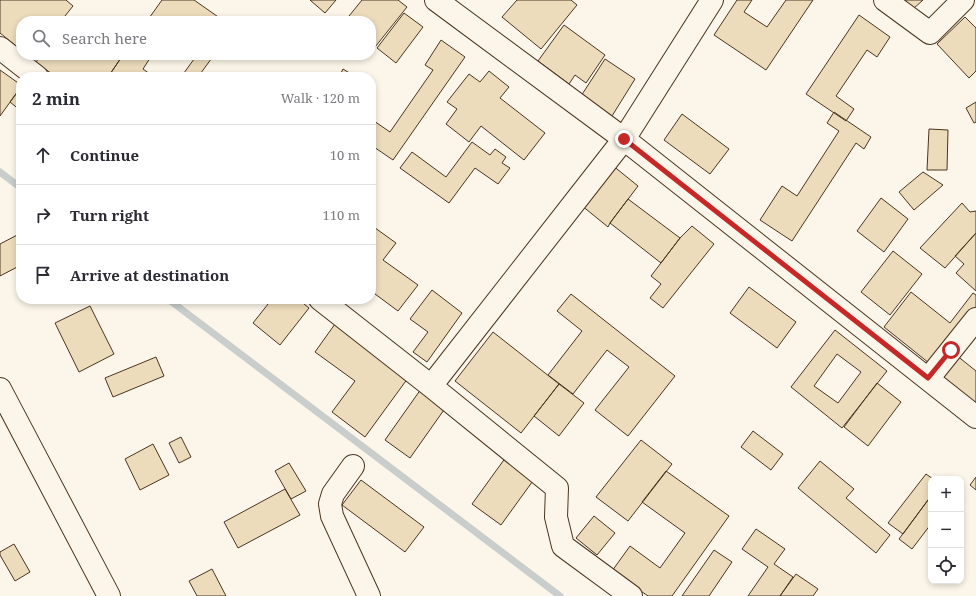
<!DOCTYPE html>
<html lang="en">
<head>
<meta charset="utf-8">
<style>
	:root { --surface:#fff; --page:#f7f7f7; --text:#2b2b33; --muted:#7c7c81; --line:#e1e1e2 }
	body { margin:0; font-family:"Noto Serif",serif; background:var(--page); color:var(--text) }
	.controls { position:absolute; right:12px; bottom:12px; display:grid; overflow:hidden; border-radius:8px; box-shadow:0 2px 6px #0003 }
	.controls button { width:36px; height:36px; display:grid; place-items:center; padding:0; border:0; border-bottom:1px solid var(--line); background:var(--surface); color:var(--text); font:20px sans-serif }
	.stop { position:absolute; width:12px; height:12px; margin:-9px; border:3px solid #c62828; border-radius:50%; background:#fff }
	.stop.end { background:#c62828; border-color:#fff; box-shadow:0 1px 4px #0008 }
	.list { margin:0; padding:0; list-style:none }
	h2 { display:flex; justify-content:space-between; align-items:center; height:52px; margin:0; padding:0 16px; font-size:17px }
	h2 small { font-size:13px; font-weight:400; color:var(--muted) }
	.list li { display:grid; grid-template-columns:26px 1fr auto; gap:12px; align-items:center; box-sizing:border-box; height:60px; padding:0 16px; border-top:1px solid var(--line) }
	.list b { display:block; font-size:15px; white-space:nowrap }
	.list em { font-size:13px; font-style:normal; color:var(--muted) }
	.icon { flex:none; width:22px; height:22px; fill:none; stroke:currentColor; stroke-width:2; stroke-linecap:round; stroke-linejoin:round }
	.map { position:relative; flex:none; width:976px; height:596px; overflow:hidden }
	.search { position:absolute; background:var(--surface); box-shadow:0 2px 6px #0003; left:16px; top:16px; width:360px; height:44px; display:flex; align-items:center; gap:10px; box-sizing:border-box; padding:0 14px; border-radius:16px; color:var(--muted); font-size:15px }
	.panel { position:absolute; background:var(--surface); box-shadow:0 2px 6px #0003; left:16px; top:72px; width:360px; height:232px; border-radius:16px }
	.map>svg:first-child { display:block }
</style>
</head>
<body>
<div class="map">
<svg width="976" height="596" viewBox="0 0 976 596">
	<rect width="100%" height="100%" fill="#fbf6e9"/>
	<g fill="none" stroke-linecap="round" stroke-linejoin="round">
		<path stroke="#c9cecd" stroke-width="7" d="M0,172l21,16
			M168,299l392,297"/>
	</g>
	<path fill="#ecdcbc" stroke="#4a3520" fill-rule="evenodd" d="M0,0h66l7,6 -12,15h-40v29l-21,-17z
		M162,0h32l30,21h-77z
		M310,0h26l-11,13z
		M362,0h36l9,7 -32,40 -4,-4v-22h-26z
		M517,0h54l6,5 -36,44 -39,-32z
		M737,0h15l-8,12 23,15 19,-27h27l-47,70 -52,-35z
		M905,0h18l-10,9z
		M404,13l19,14 -27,36 -19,-15z
		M859,15l31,22 -13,20 -10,-7 -31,46 18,13 -8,12 -40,-27z
		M965,17l11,11v43l-7,7 -32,-34z
		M564,25l41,30 -19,28 -11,-8 -6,9 -31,-23z
		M441,40l24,17 -72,103 -22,-15v-26l19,13 43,-62 -8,-5z
		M41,55h82l-15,22h-52l-20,-15z
		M123,55h29l-9,14 11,8h-46z
		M197,55h17l-16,22h-17z
		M605,59l30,20 -23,37 -31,-20z
		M343,69l13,8h-17z
		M0,70l21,15v2l-21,29z
		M489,71l20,16 -9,11 45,35 -21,27 -43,-34 -12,16 -23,-18 11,-15 -10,-7 22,-28 11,8z
		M21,87v24l-11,-9z
		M976,102v20l-2,1 -8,-15z
		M834,112l37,25 -7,12 -8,-6 -64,98 -32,-21 22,-34 15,10 42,-65 -12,-8z
		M682,114l47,35 -19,25 -46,-34z
		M929,129l19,1 -1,40h-20z
		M472,142l18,13 5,-6 11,8 -4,6 8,5 -12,16 -23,-16 -26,35 -49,-35 12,-16 34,25z
		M612,165l26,21 -28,37 -2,4 -27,-22z
		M923,172l20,13 -29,25 -15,-18z
		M881,198l27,21 -24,33 -27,-21z
		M628,199l52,39 -19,25 -51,-40z
		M962,203l8,9 6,-1v22l-31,35 -25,-20z
		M371,225l25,18 -13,17 35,25 -20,26 -27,-20z
		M692,226l22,18 -51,64 -13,-10 11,-14 -10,-8 29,-38z
		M21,233v32l-21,11v-32z
		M976,233v58l-20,-18 8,-9 -9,-8z
		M893,251l29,23 -32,41 -29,-23z
		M749,287l47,35 -19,26 -47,-35z
		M432,290l30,23 -35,49 -14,-10 15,-20 -18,-13z
		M911,292l39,31 23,-30 3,2v19l-42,53 -50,-40z
		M571,294l104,82 -47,60 -33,-26 34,-43 -22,-17 -34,44 -25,-19 34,-44 -25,-20z
		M272,299h26l11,9 -29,37 -27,-22z
		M90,306l24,48 -35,18 -24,-49z
		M335,324l73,54 -43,59 -33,-25 23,-31 -40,-29z
		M835,330l52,41 -45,57 -51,-41zM837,354l24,18 -23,31 -24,-17z
		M493,332l66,52 -38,49 -66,-52z
		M956,355l20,16v33l-36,-30z
		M156,357l8,19 -51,21 -8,-19z
		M877,383l24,19 -33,44 -24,-19z
		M559,384l25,19 -25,33 -25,-20z
		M421,389l25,18 -36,51 -25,-18z
		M753,431l30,23 -12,16 -30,-23z
		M181,437l10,20 -12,6 -10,-20z
		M641,440l31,24 -44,57 -32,-24z
		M153,444l16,31 -29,15 -15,-31z
		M506,457l29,21 -34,47 -29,-21z
		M820,461l34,28 -8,9 44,37 -14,18 -78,-65z
		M289,463l17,28 -15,8 -16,-28z
		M666,471l63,45 -57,80h-24l-36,-25 18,-25 30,22 25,-35 -43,-31z
		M926,474l7,5h-2v17l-28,38 -15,-11z
		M976,477v13l-6,-5z
		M361,480l63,47 -19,25 -63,-47z
		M285,489l15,26 -62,33 -14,-26z
		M931,496v28l-19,25 -13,-10z
		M594,516l21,17 -18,22 -21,-17z
		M756,529l29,20 -11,15 19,13 -13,19h-32l20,-29 -26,-18z
		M14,544l16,28 -15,9 -15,-26v-3z
		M714,550l18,12 -23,34h-27z
		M212,569l14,27h-29l-8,-15z
		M796,574l22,15 -5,7h-33z"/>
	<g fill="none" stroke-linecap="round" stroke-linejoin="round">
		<g stroke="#4a3520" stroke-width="24">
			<path id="minor" d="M436,0l188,139 352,278
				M885,0l45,33 33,-33
				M0,48l37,29
				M320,299l111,87 126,102 -1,29 7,29 68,50
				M928,379l48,-60
				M431,386l193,-247 88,-139
				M0,389l109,207
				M353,466l-20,28 -3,10 2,12 37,80"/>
		</g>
		<use href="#minor" stroke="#fbf6e9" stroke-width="22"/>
	</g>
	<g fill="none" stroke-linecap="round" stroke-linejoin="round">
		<path stroke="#c62828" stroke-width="5" d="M624,139l304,239 23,-28"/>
	</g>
</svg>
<div class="controls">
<button>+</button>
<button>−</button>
<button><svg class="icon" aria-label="locate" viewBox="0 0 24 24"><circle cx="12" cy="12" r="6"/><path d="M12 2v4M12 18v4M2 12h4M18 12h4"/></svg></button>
</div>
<div class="stop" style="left:951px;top:350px"></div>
<div class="stop end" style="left:624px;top:139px"></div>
<div class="search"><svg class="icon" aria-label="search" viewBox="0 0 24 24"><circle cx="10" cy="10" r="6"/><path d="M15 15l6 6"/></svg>Search here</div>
<section class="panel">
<h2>2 min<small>Walk · 120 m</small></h2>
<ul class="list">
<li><svg class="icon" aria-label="ahead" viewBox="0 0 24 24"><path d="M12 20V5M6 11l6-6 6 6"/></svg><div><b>Continue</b></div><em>10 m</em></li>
<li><svg class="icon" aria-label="right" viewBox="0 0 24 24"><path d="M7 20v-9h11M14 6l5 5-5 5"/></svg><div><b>Turn right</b></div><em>110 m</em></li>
<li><svg class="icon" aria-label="arrive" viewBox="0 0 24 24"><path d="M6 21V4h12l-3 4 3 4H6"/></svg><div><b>Arrive at destination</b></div></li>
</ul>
</section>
</div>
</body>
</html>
